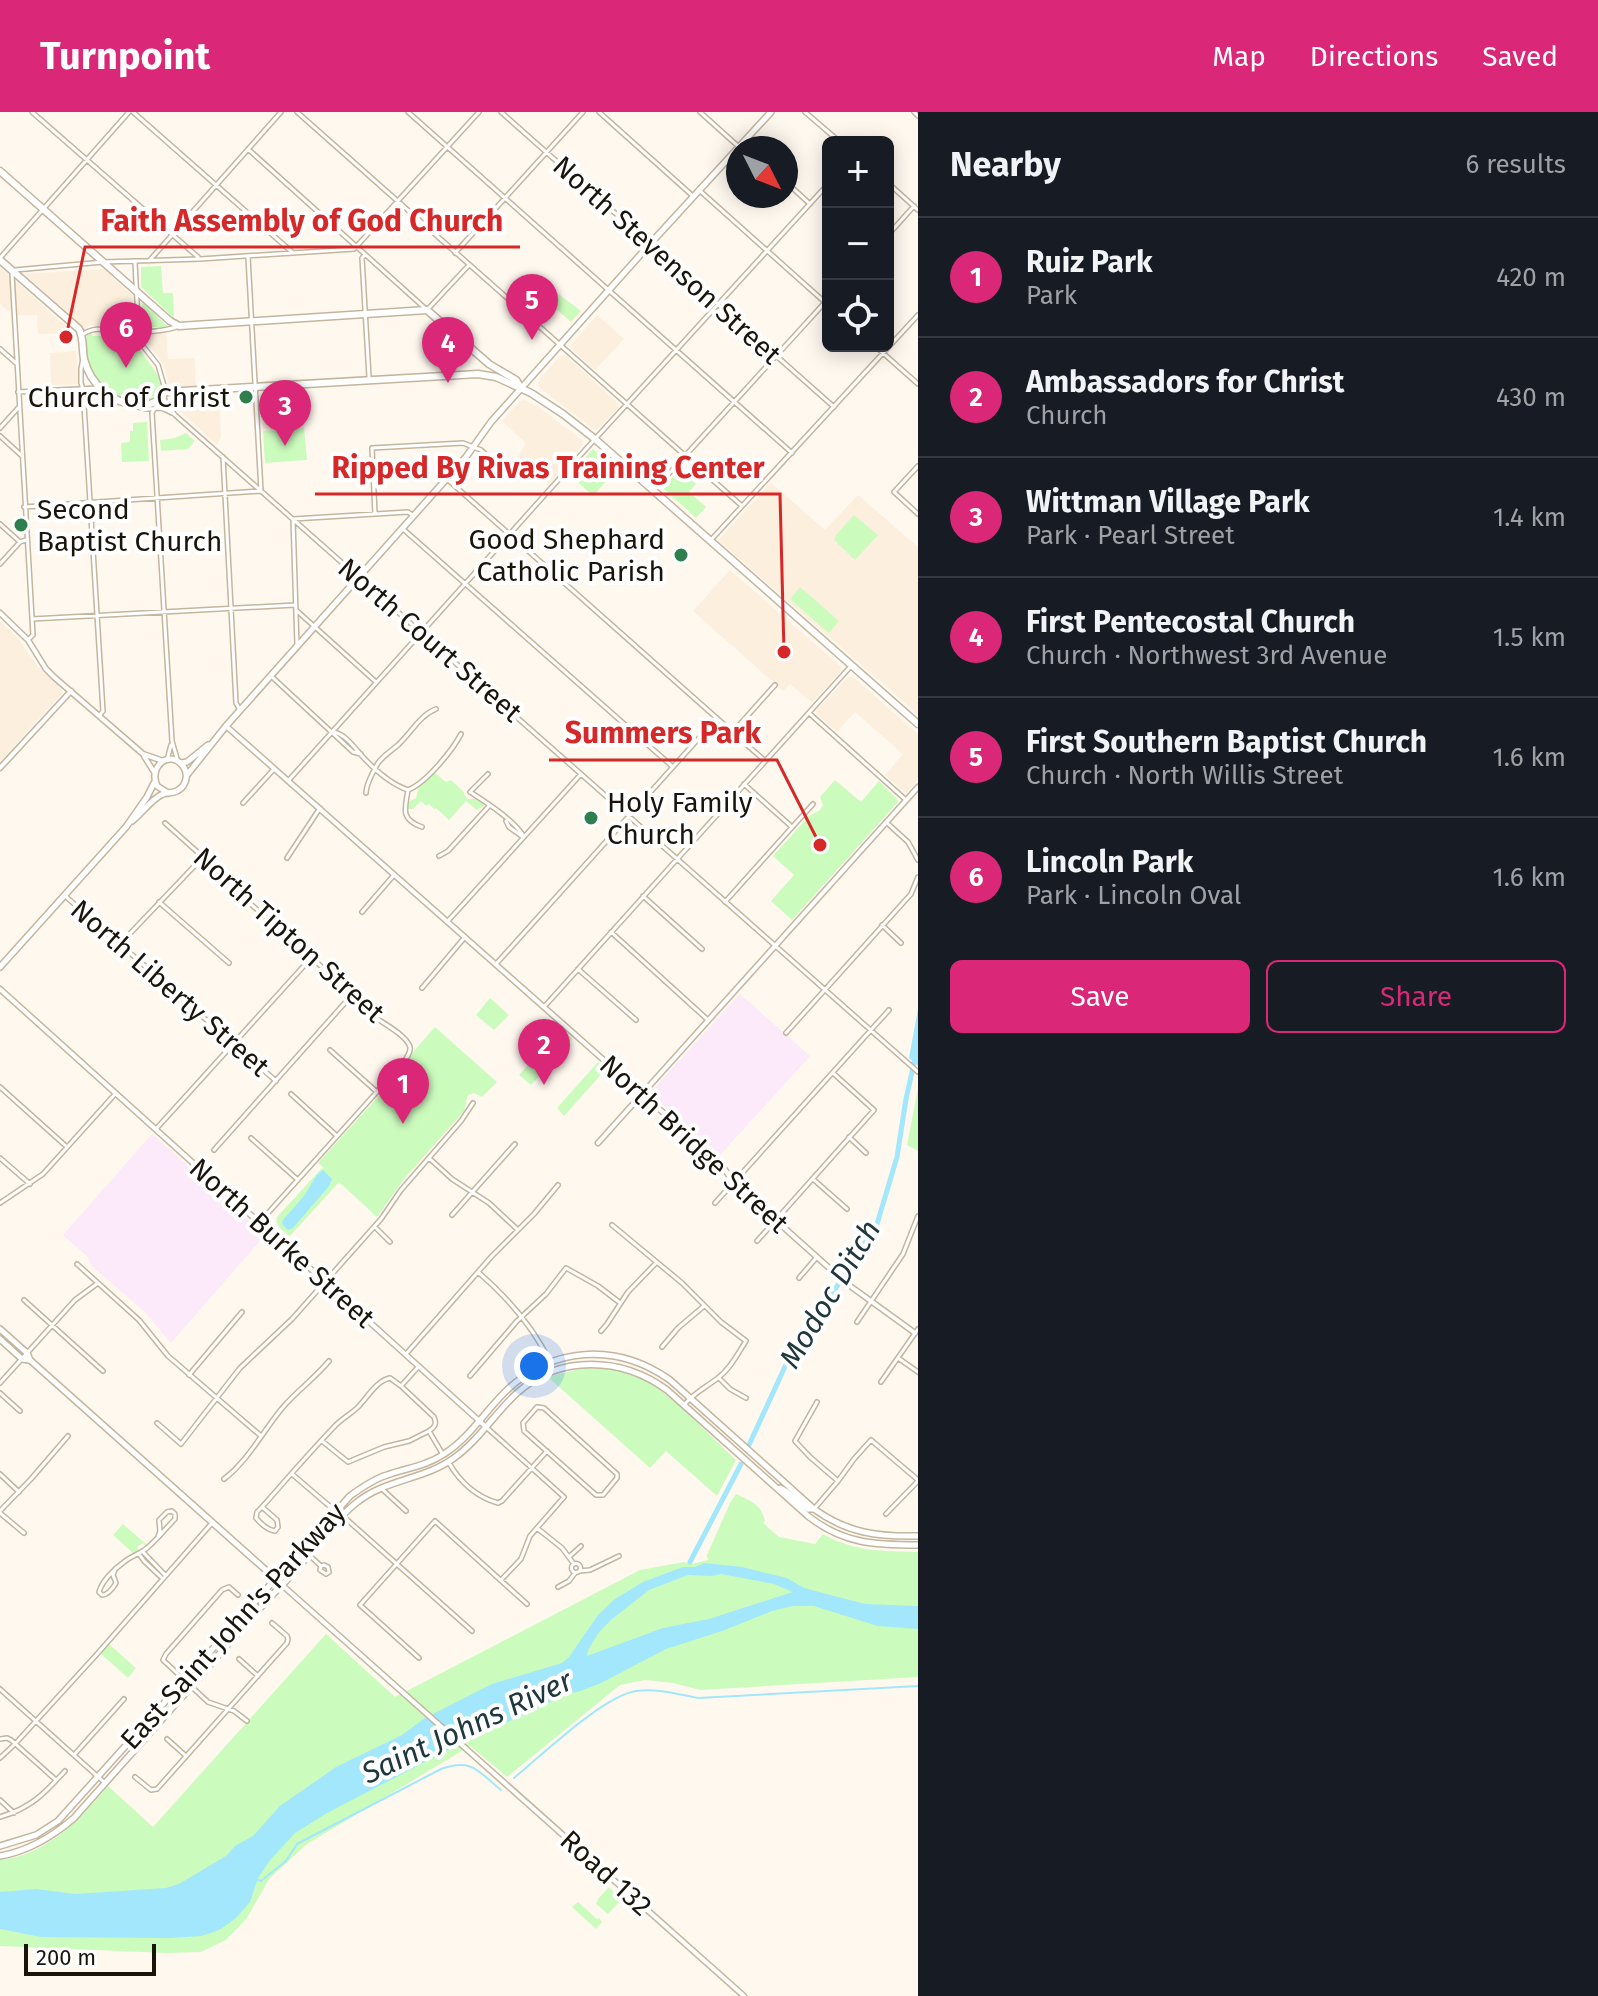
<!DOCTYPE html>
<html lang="en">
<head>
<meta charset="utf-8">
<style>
	:root { --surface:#171b24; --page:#20242c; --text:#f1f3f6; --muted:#9ea1a6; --line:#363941; --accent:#db2777 }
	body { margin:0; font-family:"Fira Sans",sans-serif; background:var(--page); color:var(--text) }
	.controls { position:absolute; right:24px; top:24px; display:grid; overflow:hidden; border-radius:12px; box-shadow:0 4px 20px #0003 }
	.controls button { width:72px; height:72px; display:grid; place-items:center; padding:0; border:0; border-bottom:2px solid var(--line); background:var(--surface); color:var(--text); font:40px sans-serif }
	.compass { position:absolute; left:726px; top:24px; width:72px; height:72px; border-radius:50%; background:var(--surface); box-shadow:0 4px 20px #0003; rotate:132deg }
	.scale { position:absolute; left:24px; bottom:20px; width:132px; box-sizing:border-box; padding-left:8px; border:4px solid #1a150c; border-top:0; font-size:22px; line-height:28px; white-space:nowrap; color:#1a150c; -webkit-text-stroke:6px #fff; paint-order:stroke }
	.you { position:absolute; left:534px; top:1254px; width:28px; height:28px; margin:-20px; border:6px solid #fff; border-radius:50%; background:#1a73e8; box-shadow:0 0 0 12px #1a73e833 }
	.badge { display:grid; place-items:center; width:52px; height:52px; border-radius:50%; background:var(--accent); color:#fff; font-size:26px; font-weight:700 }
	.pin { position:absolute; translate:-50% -66px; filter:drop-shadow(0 2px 4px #0008) }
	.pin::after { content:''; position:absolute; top:42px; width:28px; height:24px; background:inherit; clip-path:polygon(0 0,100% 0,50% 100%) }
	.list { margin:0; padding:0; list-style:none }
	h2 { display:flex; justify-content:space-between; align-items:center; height:104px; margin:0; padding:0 32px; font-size:34px }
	h2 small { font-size:26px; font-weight:400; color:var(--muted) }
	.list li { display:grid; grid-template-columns:52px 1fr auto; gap:24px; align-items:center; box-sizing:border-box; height:120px; padding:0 32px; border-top:2px solid var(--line) }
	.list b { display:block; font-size:30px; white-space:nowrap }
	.list p { margin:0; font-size:26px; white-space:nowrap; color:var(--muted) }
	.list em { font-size:26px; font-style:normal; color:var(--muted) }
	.actions { display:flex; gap:16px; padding:24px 32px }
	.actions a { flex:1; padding:18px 0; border:2px solid var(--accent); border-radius:12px; text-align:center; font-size:28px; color:var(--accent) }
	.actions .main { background:var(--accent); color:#fff }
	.icon { flex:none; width:44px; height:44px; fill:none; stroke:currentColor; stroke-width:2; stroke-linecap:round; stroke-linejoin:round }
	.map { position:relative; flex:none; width:918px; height:1884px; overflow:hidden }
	header { display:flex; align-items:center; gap:48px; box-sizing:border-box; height:112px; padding:0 40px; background:var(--accent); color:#fff }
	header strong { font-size:38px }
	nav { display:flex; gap:44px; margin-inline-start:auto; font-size:28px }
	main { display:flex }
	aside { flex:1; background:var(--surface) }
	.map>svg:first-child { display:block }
</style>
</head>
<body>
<header>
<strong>Turnpoint</strong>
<nav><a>Map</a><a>Directions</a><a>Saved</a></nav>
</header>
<main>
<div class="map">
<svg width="918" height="1884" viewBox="0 0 918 1884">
	<rect width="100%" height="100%" fill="#fff8ef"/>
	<path fill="#fcefdd" d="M0,155l73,66 -35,1 -1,-19h-19l-11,-5 -7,-6z
		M104,157l28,26 1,34h-2l-4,-5 -16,2 1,2 -20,-3 -7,2v4l-7,-9 -53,-48z
		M597,203l27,24 -29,31 -23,-21 -1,-4z
		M166,220l2,27 26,-1 2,28 -25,2 -2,-2 -4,-17 -4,-9 -18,-22 2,-5z
		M76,239l3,33 -28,1 -1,-32z
		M565,243l53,48 1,4 -21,22 -3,1 -55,-42 -2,-5 2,-4 20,-23z
		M301,279l3,37 -41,3 -1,-35 2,-2z
		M219,283l2,42 -4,8 -49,-45 2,-2z
		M525,288l16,9 41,31 1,5 -34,39 -31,-27 8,-14 -24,-22 18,-20z
		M771,371l54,47 33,-35 60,52v169l-7,-8 -191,-166v-4z
		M730,458l111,97 -1,5 -28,31 -22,-19 -7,7 -90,-80z
		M0,510l17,15 21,30 24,23v3l-62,69z
		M848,565h5l65,57v46l-11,12h-3l-19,-17 18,-21 -48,-42 -18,20 -20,-18 -1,-3z"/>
	<path fill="#fce9f9" d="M740,882l70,62 -90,99 -69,-61v-2z
		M152,1022l113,101 -94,108 -25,-30 -55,-48 -3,-8 -25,-22z"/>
	<path fill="#ccfbbe" d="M161,154l2,27h10l1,25 -33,-31v-20z
		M552,177l29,22 -10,11 -27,-24z
		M144,190l24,25h-25l-1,-23z
		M90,220l3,4 19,-1 14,6 7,-5c3,14 32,41 29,54 -1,4 -4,7 -8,9 -7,5 -15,4 -24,2 -28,-8 -50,-37 -43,-67z
		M147,310l2,39 -27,1 -1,-19 9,-1v-11h3v-8z
		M304,316l3,32 -42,3 -2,-32z
		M186,321l9,8 -7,8 -27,2 -1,-11 15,-2z
		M593,337l23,21 -23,26 -23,-21z
		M679,358l17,14 -7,8 17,15 -10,11 -33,-30z
		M854,403l24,20 -23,25 -21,-20 2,-5z
		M800,475l39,34 -10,12 -39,-34z
		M434,660l12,10 5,-2 12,11 4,8h11l6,4v3l-7,4 -11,-9 -17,19 -13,-12 -2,1 -5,-5 -3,2 -5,-5 -8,8h-6l1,-7 8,-4 2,-9z
		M835,668l26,22 18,-21 18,18 1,3 -106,118 -21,-19 23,-26 -21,-19 36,-40 11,-6 3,-5 -3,-8z
		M490,886l19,17 -15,15 -18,-15z
		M435,915l62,55 -15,15 -8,-4 -6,2 -4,16 -60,68 -27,38 -38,-35 -49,54c-6,-5 -16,-10 -13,-19l44,-48 3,-1 -6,-5 87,-96 9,-16z
		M561,916l11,11 -41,46 -12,-10z
		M598,950l8,7 -42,47 -7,-8z
		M918,976v63l-11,-6z
		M584,1256c21,0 43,3 62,13 30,17 64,55 90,79l-19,36 -51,-45 -16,17 -102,-91z
		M736,1382c15,7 25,10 29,27l-2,2 16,14 36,7 8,-10c32,18 59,17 95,18v125l-218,13 -27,-7 -28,-3 -25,5 -113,92 -37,-31 -163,98 -38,35 -22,39 -21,22 -25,12 -34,1 -167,-7v-86c47,-5 79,-40 108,-74l45,41 173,-193 69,63 245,-127 44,-8 8,2 16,-4 -1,-5 23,-52z
		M123,1412l24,21 -2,1 -2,-3 -6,4 2,4 -5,3 -21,-19z
		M109,1532l27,24 -8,10 -27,-24z
		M609,1775l12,13 -13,14 -12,-10 2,-5z
		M578,1790l19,17 2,-1 3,4 -6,7 -24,-22z"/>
	<path fill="#a2e7fb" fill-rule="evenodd" d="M918,897v57l-9,-8z
		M323,1058l9,9 -3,7 -36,42 -5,2 -6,-6 1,-4 21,-24 13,-21z
		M704,1451l38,4 45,11 17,10 61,16 53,2v23l-40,-3 -64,-20h-21l-21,5 -50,20 -56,18 -67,35 -19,7 -13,3 -117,55 -123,64 -32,20 -24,26 -13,19 -8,24 -15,17 -16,11 -18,6 -31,2 -129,-1 -41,-8v-37l36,-3 39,5 91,-6 13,-4 47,-28 9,-10 18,-10 27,-30 56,-39 66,-32 23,-17 67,-34 70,-21 7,-6 29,-42 17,-16 28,-17 13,-5 27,-10h12zM721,1462l53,10 19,8 -84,27 -46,9 -76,28 1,-6 11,-18 13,-13 37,-29 39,-15 23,1z"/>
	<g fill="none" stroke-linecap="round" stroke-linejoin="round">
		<path stroke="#a2e7fb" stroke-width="2" d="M514,1666c27,-22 89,-82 122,-87 20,-3 42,3 62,7l220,-12
			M258,1768l3,1 25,-20 11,-17 144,-75c31,-11 37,2 60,21"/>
		<path stroke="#a2e7fb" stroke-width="5" d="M749,1333l45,-98 31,-42 52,-81 20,-67 9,-58 12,-54
			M690,1450l51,-98"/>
		<g stroke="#c4b59e" stroke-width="6">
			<path id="minor" d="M32,0l166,145
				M133,0l159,140
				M297,0l445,394
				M408,0l384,341
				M501,0l333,295
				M599,0l95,85
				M700,0l39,35
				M805,0l35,30
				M914,0l4,4
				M743,31l6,5
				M248,37l179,161 42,-45
				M786,70l24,22
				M888,71l30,27
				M699,78l129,115
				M888,123l26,-29
				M455,141l128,-141
				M365,143l-3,3 7,119
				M0,146l129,-146
				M149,149l132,-149
				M135,150l4,79 19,24 7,24
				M15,158l88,-8 97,-3 154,-10 125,-137
				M12,162l21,361 -5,5
				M82,223c15,-11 28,-3 45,-3 14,1 40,-1 52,-6
				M875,234l43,38
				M0,237l16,14
				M83,246l-2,11v14l2,6 20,322 -4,5
				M18,280l80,-4
				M164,283l1,7 10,13 743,657
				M159,289l-7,12 20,328 6,21
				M138,295l9,2 15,-1 10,5
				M0,316l19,-21
				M0,324l22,20
				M223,345l13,246 4,7
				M918,354l-24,26 24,22
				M447,367l317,281
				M653,379l175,-192
				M24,395l237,-16 -13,-234
				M375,402l-3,-66 91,-5 18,7 20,18
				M0,412l20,18 6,-2
				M402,416l271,239
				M710,429l208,-226
				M0,452l20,-22
				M296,498l80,72
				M32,507l263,-14
				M297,533l-4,-126 115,-7 6,4
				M271,564l82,76 8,2
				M809,601l97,87
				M334,620c12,3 20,15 28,24 12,13 28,28 46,34
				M733,620l42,-47
				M167,648l4,-15
				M488,662l-18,18c17,11 44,28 54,45
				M288,669l307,-342 233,-255
				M744,672l48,43
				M408,678c18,-7 44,-39 53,-56
				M408,678c-3,19 -8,29 14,37
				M366,681c0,-8 8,-23 12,-30 5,-7 13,-12 20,-18 13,-12 22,-30 38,-36
				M243,691l31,-34
				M506,709l3,6 14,10
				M886,710l22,20 10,18
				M165,711l38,34 17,20 129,114c5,9 14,17 22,23 9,8 35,20 39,33 1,6 -4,12 -8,17l-143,159
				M439,744l9,-5 41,-45
				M287,746l33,-50
				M64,783l212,186
				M643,784l59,53
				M159,790l70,61
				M725,790l88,-98
				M362,800l32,-37
				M447,810l134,-148
				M882,813l19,18
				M611,820l97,88
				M120,832l83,-87
				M496,852l221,-246
				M578,857l58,51
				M422,876l43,-51
				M544,895l307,-341
				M786,921l125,-139 7,-17
				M330,938l47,42
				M0,975l67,60
				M291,982l46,42
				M156,1017l155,-171
				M849,1025l17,16
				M251,1026l47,42
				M214,1038l137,-154
				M0,1046l30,26
				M429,1046l23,21 37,24 29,27
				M813,1067l34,30
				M0,1091l43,-29 73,-81
				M715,1091l174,-193
				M452,1103l63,-71
				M612,1113l70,58 39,39 25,19c-8,12 -15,27 -27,36 -12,10 -24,15 -35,28
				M376,1116l14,14
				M757,1129l117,-131 -41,-37
				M77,1152l62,56 29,36 93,80
				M478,1160c30,26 55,54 72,90
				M799,1166l18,-21
				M24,1188l79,71
				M857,1210l46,-68 15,-38
				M601,1219l6,-7 21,-32 28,-29
				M662,1235l16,-19 26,-22
				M406,1242l86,-98 42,-42 24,-29
				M898,1246l20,14
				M189,1263l53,-63
				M470,1264l47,-55 29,-27 20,-26 32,18 21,16
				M719,1266l11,11 16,9
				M881,1270l37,-53
				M0,1271l75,-83 23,-17
				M401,1274l33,31c3,7 1,10 -5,14l13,22
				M0,1281l20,18
				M817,1290l-22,39 15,16 28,24
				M537,1295l7,1 73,66v4l-14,17h-7l-72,-64 -1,-8z
				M157,1311l24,21 59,-76 52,-49 89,-100 20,-29 60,-69 12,-18
				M486,1315l78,70 -34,39 -9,23 -20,21
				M322,1329l26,21 36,-15 25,-6 20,-10
				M449,1351c11,19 28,34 49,40l4,-2 45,-50
				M0,1362l19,18
				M292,1362l42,36
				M224,1367c25,-19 40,-50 60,-73 14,-16 31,-28 45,-45
				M382,1377l24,22
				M262,1395l15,13 1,7 -3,4c-7,-1 -14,-7 -19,-13l1,-6 5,-5c24,-27 47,-54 72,-80 7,-8 17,-13 24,-20 10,-10 18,-26 32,-29l11,8 18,-20
				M814,1397l24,-28 16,-22 17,-19 47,40
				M0,1399l31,-32 37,-43
				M0,1401l24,20
				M886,1402l32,-33
				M344,1405l128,114
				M537,1416l25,20 12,16
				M143,1440l22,23
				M139,1442l5,7 17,16
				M309,1443l12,11 -1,4 6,4 3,-2 -1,-5 -4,-2 -3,1
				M570,1444l11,-10
				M571.5 1456a4.5 4.5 0 1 1 9 0a4.5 4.5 0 1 1-9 0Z
				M115,1458l-2,5 3,8c-3,5 -8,12 -14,12l-3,-3c3,-11 15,-23 25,-30 7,-6 16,-8 23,-14 10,-8 19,-20 28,-29v-5l-3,-3 -5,1 -8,8 1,11 -2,6
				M579,1459l11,-1 29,-14
				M558,1475l11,-6 6,-8
				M238,1483l-9,-8 -7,3 -56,64 -3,6 45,42 26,9 13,10
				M419,1546l-59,-53 75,-84 92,83
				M239,1547l19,17
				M0,1577l105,94
				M0,1627l7,-1 4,2 45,40
				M167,1627l19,17
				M74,1643l50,-56
				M0,1646l15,-14 83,-91 114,-130
				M135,1665l16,13 6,-1 130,-146 1,-4 -1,-3 -15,-13
				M0,1688l14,13
				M0,1705c31,-9 44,-23 65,-46"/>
		</g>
		<g stroke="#c4b59e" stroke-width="7">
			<path id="tertiary" d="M0,501l28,27 18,29 8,8 89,77 20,7
				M226,614l484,428 11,10 13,19 112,100 69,50
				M144,644l10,16
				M0,656l71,-77
				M0,877l486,438
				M598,1031l320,-356
				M282,1473l462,411"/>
		</g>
		<g stroke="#c4b59e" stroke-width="8">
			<path id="secondary" d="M181,651l6,-1 21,-17
				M187,663l39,-49 240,-269 25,-35 159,-178 121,-132
				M132,709c9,-7 20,-22 29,-26 8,-4 6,-1 13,-3 11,-3 16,-16 9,-26 -13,-17 -35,0 -26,20l11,7
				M0,855l126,-140 21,-30 7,-14
				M0,1217l27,24 3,7 247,220
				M0,1227l22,20 7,1
				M780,1376l7,4 21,17h6
				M0,1734l36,-11 22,-14 292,-325c11,-8 24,-17 37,-21 20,-7 39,-9 57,-21 24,-15 40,-41 60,-61 47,-47 112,-51 166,-13l144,129c33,24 64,28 104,27
				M0,1744c29,-5 52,-19 74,-38 43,-48 86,-96 129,-145 26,-30 52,-61 80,-89 26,-26 45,-58 73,-81 29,-24 68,-23 98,-45 25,-18 41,-45 63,-65 43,-39 105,-36 150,-3l141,126c35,28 68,29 110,29"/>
		</g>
		<g stroke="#c4b59e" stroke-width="9">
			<path id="primary" d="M0,59l170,150 9,5 248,-16 62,54 27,16 5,8
				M0,148l79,69c5,10 3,20 5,30 6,25 28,45 54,46 11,1 21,-3 27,-13l313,-18 18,3 35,16 32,21 32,25 323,285"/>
		</g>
		<use href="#minor" stroke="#fff" stroke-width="3"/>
		<use href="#tertiary" stroke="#fff" stroke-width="4"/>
		<use href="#secondary" stroke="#fff" stroke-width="5"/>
		<use href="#primary" stroke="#fff" stroke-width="6"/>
	</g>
	<g fill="#2f7e4e" stroke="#fff" stroke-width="3">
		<circle cx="246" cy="285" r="8"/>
		<circle cx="21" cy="413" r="8"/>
		<circle cx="681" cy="443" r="8"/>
		<circle cx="591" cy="706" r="8"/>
	</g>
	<g text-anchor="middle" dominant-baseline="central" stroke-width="8" stroke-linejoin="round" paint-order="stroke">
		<g font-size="28" fill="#1a150c" stroke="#fff">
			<text transform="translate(667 148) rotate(42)">North Stevenson Street</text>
			<text transform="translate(430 528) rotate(41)">North Court Street</text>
			<text transform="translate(289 823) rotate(42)">North Tipton Street</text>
			<text transform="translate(170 876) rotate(41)">North Liberty Street</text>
			<text transform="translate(694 1032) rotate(43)">North Bridge Street</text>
			<text transform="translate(282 1131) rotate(42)">North Burke Street</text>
			<text transform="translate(233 1514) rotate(-48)">East Saint John's Parkway</text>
			<text transform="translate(606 1761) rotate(42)">Road 132</text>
		</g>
		<g font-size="28" fill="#1a150c" stroke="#fff" text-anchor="end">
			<text x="230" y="285">Church of Christ</text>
			<text x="37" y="397" text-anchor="start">Second<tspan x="37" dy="32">Baptist Church</tspan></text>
			<text x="665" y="427">Good Shephard<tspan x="665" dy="32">Catholic Parish</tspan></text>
			<text x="607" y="690" text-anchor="start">Holy Family<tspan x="607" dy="32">Church</tspan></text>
		</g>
		<g font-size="30" font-style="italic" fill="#20373d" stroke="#fff">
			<text transform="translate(830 1182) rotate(-59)">Modoc Ditch</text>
			<text transform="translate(467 1615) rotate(-25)">Saint Johns River</text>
		</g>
	</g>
	<path fill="none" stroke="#d62828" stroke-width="3" d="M66 225L85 135H520M784 540L780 382H315M820 733L777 648H549"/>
	<g fill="#d62828" stroke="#fff" stroke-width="3">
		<circle cx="66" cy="225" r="8"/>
		<circle cx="784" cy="540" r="8"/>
		<circle cx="820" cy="733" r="8"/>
	</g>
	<g font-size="30" text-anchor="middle" font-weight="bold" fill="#d62828" stroke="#fff" stroke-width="8" stroke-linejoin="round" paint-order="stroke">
		<text x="302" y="119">Faith Assembly of God Church</text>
		<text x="548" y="366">Ripped By Rivas Training Center</text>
		<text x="663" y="631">Summers Park</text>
	</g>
</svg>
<div class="controls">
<button>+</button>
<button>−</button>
<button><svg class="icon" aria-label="locate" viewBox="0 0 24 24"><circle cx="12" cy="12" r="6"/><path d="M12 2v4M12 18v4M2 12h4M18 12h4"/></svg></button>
</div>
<svg class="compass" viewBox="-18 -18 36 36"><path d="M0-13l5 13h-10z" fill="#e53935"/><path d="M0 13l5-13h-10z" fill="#9ea1a6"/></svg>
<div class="scale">200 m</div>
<div class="you"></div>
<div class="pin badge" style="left:403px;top:1012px">1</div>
<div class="pin badge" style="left:544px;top:973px">2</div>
<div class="pin badge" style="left:285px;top:334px">3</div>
<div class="pin badge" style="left:448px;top:271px">4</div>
<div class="pin badge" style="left:532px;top:228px">5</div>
<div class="pin badge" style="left:126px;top:256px">6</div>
</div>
<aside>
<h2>Nearby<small>6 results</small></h2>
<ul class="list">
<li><span class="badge">1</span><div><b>Ruiz Park</b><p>Park</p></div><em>420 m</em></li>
<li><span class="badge">2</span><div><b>Ambassadors for Christ</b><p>Church</p></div><em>430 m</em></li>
<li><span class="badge">3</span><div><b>Wittman Village Park</b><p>Park · Pearl Street</p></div><em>1.4 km</em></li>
<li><span class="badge">4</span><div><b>First Pentecostal Church</b><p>Church · Northwest 3rd Avenue</p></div><em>1.5 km</em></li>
<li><span class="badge">5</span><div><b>First Southern Baptist Church</b><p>Church · North Willis Street</p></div><em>1.6 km</em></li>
<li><span class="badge">6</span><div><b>Lincoln Park</b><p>Park · Lincoln Oval</p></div><em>1.6 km</em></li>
</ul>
<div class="actions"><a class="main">Save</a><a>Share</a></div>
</aside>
</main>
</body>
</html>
